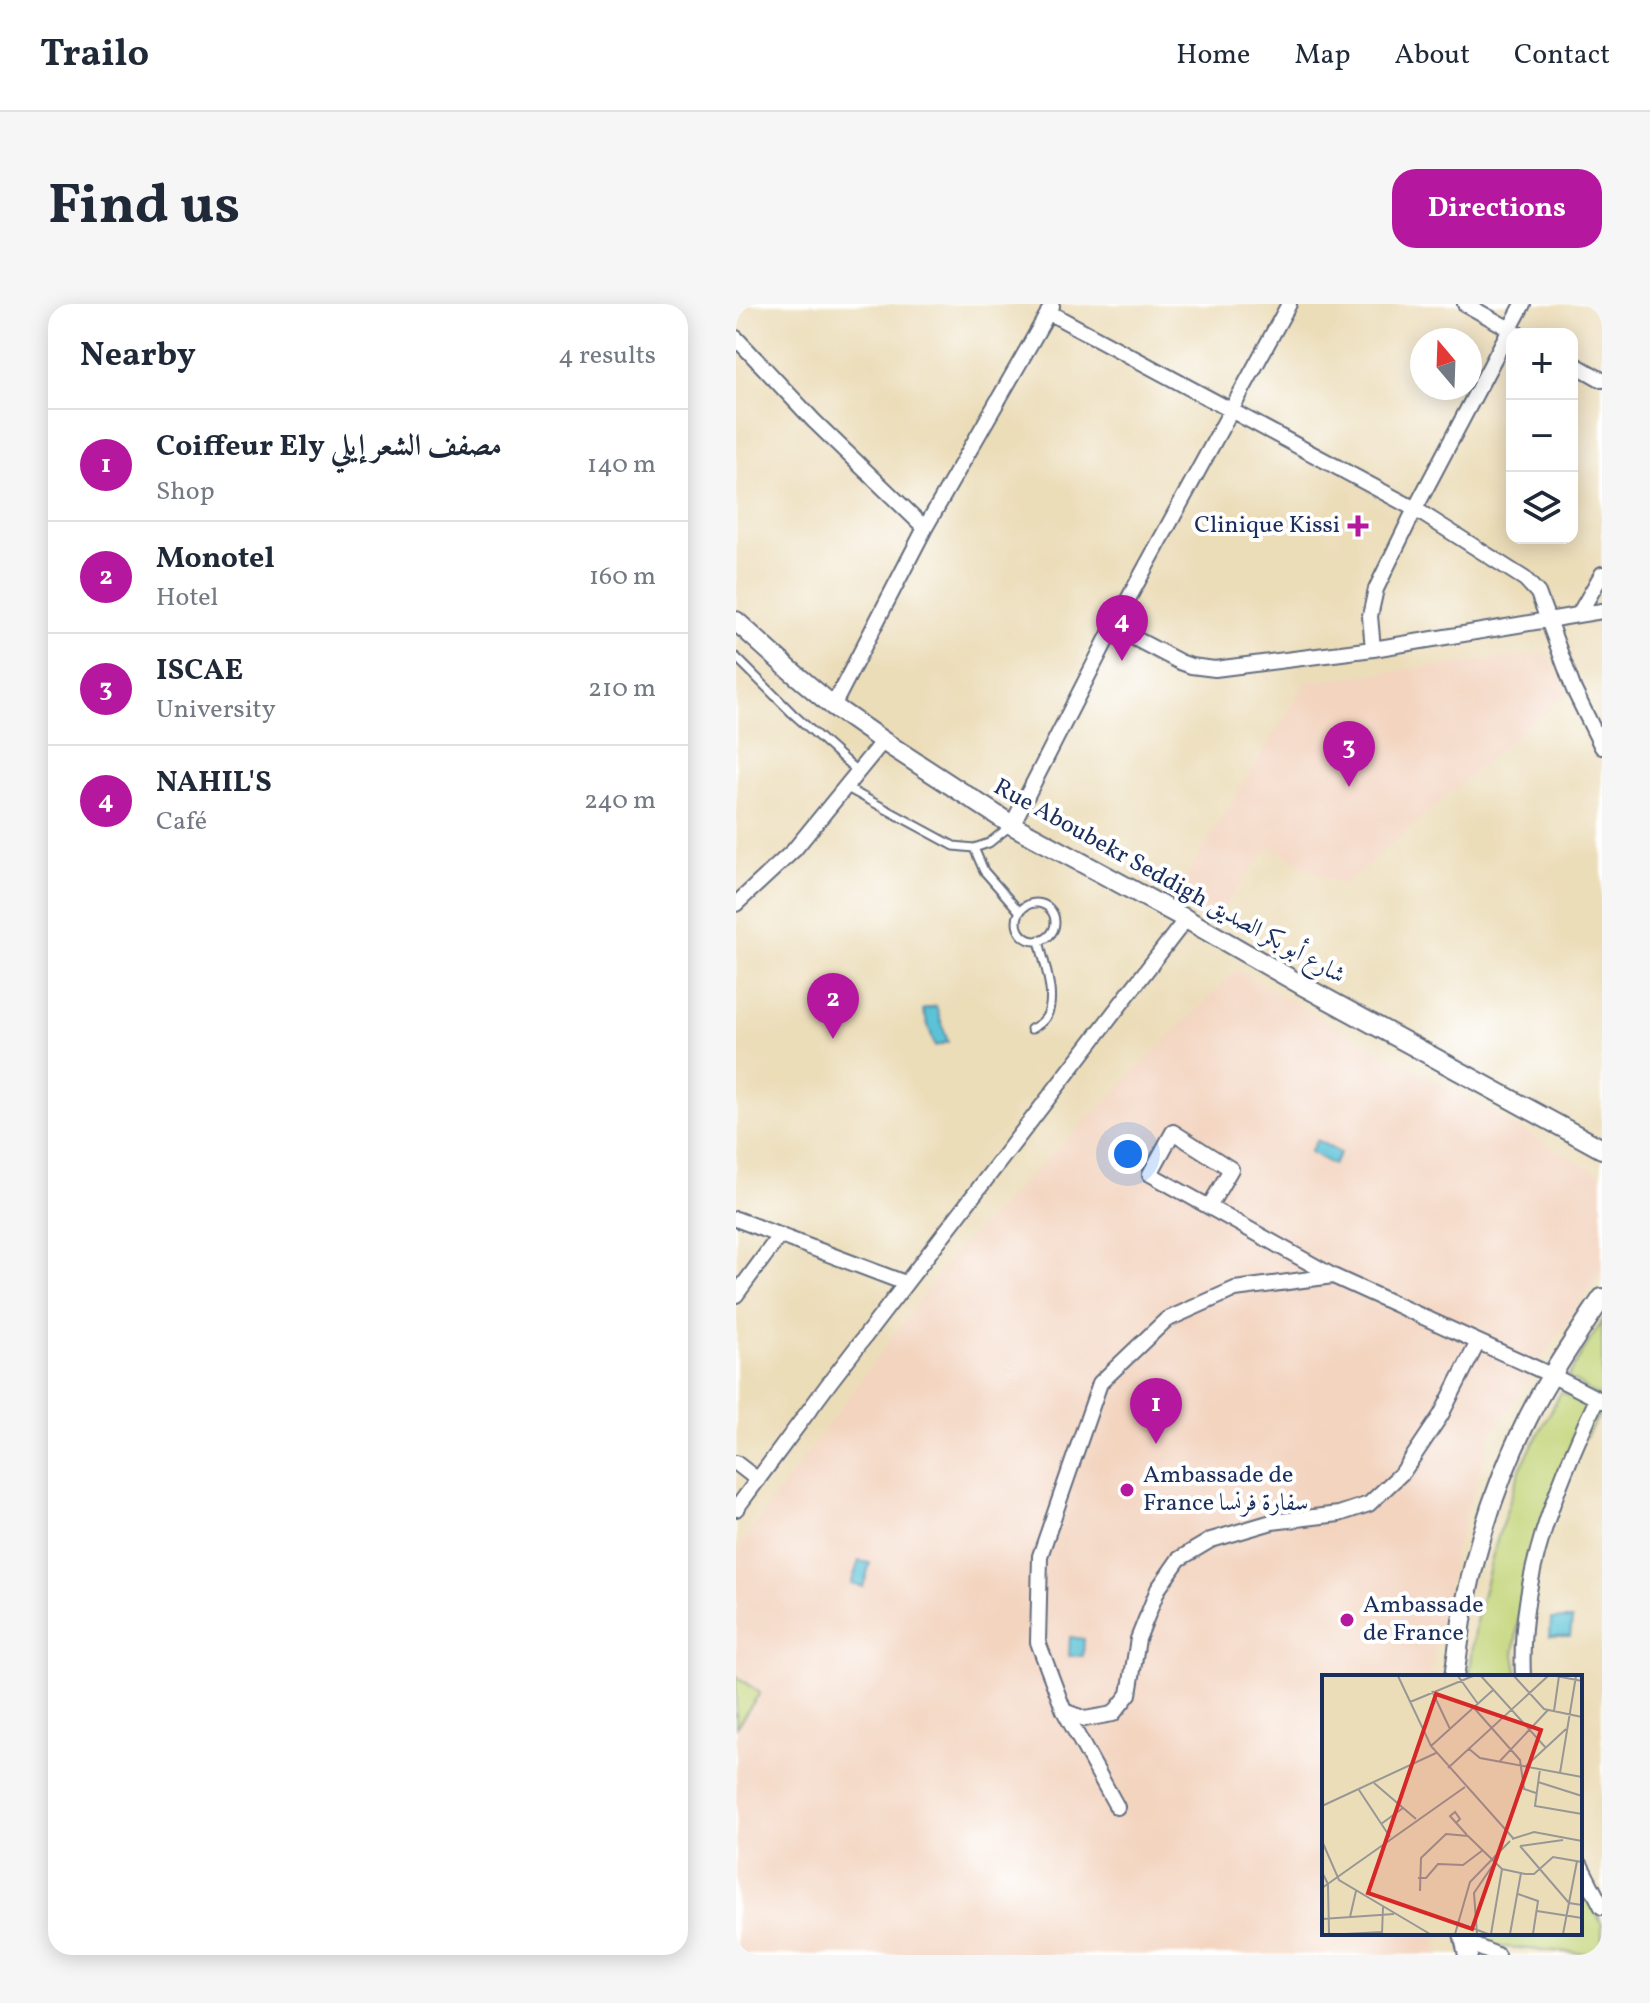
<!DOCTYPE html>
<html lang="en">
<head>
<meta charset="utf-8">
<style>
	:root { --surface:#fff; --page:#f6f6f7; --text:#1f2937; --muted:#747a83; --line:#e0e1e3; --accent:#b5179e }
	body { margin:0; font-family:Vollkorn,Amiri,serif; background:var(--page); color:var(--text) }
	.controls { position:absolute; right:24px; top:24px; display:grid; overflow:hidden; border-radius:16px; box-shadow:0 4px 20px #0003 }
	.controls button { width:72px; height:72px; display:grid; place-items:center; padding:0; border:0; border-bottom:2px solid var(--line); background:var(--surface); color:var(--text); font:40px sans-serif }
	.compass { position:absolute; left:674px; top:24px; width:72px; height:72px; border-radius:50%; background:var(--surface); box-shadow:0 4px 20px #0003; rotate:341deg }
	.you { position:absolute; left:392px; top:850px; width:28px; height:28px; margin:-20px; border:6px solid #fff; border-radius:50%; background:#1a73e8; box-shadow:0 0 0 12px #1a73e833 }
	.badge { display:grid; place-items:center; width:52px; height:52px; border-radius:50%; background:var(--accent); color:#fff; font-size:26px; font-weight:700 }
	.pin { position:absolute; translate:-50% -66px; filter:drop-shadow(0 2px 4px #0008) }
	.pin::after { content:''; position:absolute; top:42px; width:28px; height:24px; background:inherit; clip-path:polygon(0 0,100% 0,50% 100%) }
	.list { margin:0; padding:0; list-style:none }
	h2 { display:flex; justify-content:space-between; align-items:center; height:104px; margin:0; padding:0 32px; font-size:34px }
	h2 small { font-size:26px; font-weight:400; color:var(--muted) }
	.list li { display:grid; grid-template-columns:52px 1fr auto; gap:24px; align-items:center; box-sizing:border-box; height:112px; padding:0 32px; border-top:2px solid var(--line) }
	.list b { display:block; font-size:30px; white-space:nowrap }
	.list p { margin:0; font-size:26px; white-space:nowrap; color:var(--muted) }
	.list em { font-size:26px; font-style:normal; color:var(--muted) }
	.icon { flex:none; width:44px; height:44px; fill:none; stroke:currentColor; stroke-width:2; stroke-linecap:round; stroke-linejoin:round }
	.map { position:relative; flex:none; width:866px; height:1651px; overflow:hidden; border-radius:24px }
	header { display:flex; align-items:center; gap:48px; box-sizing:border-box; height:112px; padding:0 40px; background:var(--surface); border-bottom:2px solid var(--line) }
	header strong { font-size:38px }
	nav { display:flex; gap:44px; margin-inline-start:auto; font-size:28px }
	.intro { display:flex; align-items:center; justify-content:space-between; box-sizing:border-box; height:192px; padding:0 48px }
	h1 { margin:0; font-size:56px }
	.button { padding:20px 36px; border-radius:24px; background:var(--accent); color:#fff; font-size:28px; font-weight:700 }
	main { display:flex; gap:48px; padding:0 48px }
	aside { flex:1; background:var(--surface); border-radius:24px; box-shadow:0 4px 20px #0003 }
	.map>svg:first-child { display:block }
</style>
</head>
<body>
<header>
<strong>Trailo</strong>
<nav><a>Home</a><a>Map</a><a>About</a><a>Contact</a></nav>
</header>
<div class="intro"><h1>Find us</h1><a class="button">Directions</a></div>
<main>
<aside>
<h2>Nearby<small>4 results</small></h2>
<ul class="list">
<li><span class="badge">1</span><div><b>Coiffeur Ely مصفف الشعر إيلي</b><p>Shop</p></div><em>140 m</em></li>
<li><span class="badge">2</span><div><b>Monotel</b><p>Hotel</p></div><em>160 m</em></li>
<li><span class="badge">3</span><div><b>ISCAE</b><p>University</p></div><em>210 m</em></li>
<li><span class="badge">4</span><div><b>NAHIL'S</b><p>Café</p></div><em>240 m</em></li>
</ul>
</aside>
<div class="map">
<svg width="866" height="1651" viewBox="0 0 866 1651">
	<rect width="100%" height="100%" fill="#fff"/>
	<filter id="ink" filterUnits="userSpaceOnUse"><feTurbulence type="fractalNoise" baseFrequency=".0125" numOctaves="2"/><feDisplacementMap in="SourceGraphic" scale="16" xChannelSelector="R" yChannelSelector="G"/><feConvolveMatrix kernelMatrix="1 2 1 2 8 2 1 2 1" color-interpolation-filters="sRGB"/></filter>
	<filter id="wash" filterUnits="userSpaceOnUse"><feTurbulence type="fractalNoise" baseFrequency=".006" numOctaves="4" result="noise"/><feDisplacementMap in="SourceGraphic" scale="32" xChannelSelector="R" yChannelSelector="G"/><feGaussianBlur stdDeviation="1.8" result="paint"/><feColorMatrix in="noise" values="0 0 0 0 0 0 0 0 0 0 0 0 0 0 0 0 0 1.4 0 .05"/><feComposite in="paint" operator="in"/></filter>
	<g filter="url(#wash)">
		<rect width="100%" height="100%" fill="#ecddb9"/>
		<path fill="#f3d4bf" d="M810,349l22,38 -226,196 -73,-40 -52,69 -43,-21 132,-213z
			M500,666l366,205v95l-111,166 -37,120 -24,121h-106v256h109l7,22h-704v-405l221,-301z"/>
		<path fill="#c2d477" stroke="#6e826a" stroke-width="2" d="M866,1017v71l-3,5 -31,-20z
			M825,1088l39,22 -25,39 -16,42 -34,74 -11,86 4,22h-49l8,-61 20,-76 24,-73z
			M0,1372l24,17 -24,34z
			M844,1572l22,49v30l-123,-10 -2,-12h103z"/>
		<path fill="#5bc3d7" stroke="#3b799a" stroke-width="2" d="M200,702l12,36 -13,4 -12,-36z
			M581,836l23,13 -7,12 -23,-13z
			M123,1257l11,2 -7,24 -12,-3z
			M815,1315h21l-2,17h-20z
			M334,1333l14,2 -1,17h-14z"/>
	</g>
	<g filter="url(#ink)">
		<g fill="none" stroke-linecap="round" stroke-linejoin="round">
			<g stroke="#646c7e" stroke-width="11">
				<path id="service" d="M0,353l56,56 66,59
					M109,483l109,59 20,2 15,-5 20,-16
					M238,544l10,23 36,41
					M281 618a19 19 0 1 1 38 0a19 19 0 1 1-38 0Z
					M295,725c6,-3 12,-7 15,-12 12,-19 -3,-56 -7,-77"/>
			</g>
			<g stroke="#646c7e" stroke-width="18">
				<path id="minor" d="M729,0l54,30
					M312,8l367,197 110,70 13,14 36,97 28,57
					M0,34l78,83 111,107
					M836,59l30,17
					M843,310l23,-40
					M377,323l67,35 11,4 24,3 158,-20 229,-38
					M637,345l-3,-33 6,-27 39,-80 108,-205
					M97,402l92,-178 127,-222
					M276,521l101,-198 176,-323
					M0,600l58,-54 89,-109
					M473,903l22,-38 -58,-37 -23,42 183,102
					M0,915l169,64
					M0,991l44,-60
					M0,1159l22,17
					M0,1205l94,-127 356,-463
					M787,1373c-5,-98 33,-191 74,-278
					M328,1407l21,8 28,-5 16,-20 9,-55 20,-50 21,-30 32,-19 61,-18 67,-8 30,-10 34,-32 38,-57 37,-73
					M381,1503l-53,-96 -26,-69 2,-86 60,-173 66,-63 69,-31 98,-13 218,99 51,26
					M844,1560l22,43
					M729,1638l32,13"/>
			</g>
			<g stroke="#646c7e" stroke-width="22">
				<path id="tertiary" d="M0,317l53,48 44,37 50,35 129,84 174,94 119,68 297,162
					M718,1373c4,-24 6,-49 11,-73 13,-64 33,-127 63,-186 21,-42 48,-81 74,-120
					M727,1629l5,22"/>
			</g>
			<use href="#service" stroke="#fff" stroke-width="7"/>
			<use href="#minor" stroke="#fff" stroke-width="14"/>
			<use href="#tertiary" stroke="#fff" stroke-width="18"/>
		</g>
	</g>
	<g fill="#b5179e" stroke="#fff" stroke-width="3">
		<path d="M618 210h8v8h8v8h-8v8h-8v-8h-8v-8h8z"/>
		<circle cx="391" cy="1186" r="8"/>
		<circle cx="611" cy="1316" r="8"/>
	</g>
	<g text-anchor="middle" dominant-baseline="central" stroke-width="8" stroke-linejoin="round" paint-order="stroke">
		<g font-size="24" fill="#1b2f5e" stroke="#fff" text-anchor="start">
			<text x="604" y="222" text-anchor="end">Clinique Kissi</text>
			<text x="407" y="1172">Ambassade de<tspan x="407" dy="28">France سفارة فرنسا</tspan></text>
			<text x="627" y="1302">Ambassade<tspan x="627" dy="28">de France</tspan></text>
		</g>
		<g font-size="24" fill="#1b2f5e" stroke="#fff">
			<text transform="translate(433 578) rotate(29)">Rue Aboubekr Seddigh شارع أبو بكر الصديق</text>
		</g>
	</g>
	<g transform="translate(586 1371)">
		<rect width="260" height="260" fill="#ecddb9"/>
		<path fill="none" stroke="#989795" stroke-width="2" d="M76,1l33,70 82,92M136,1l20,28M159,1l65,72M192,1l30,33 38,8M234,1l26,5M110,16l18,38M88,27l63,-26M152,33l46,52 4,29 12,4M232,36l5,-35M109,71l62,-56M146,73l12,10 102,19M177,87l49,-52M204,91l40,-37M126,93l100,-92M218,94l-5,37 47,8M238,98l16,-97M216,107l44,14M52,108l42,36M37,115l31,47M0,131l114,-53M134,148l4,-4 -5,-7 -5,4 17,19M59,149l22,-16M190,164l22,-7 48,9M0,166l17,39 91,54M198,171l49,57 13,2M198,171l43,-6M0,197l6,12 1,50M96,203h8l12,-14 25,1 20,-15M0,213l143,-101M98,216l1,-33 25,-24 22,2 34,33 23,5h9l19,-17 29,5M196,219l20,7 -5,33M215,236l45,7M28,242l6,-26M0,244l72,-5M134,247l32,12M23,259l37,-2M60,259l1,-27M133,259l15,-52 40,-41M155,259l-3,-41 21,-31M169,259l11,-65M188,259l11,-61M241,259l14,-73"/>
		<path fill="#d62828" fill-opacity="0.15" stroke="#d62828" stroke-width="4" d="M114,19l105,36 -69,199 -104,-36z"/>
		<rect width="260" height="260" fill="none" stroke="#1b2f5e" stroke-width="4"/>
	</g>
</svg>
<div class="controls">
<button>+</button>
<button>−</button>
<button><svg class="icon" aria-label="layers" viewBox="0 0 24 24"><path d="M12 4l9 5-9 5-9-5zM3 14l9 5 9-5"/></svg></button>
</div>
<svg class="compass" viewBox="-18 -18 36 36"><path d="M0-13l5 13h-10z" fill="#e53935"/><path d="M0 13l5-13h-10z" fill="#747a83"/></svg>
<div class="you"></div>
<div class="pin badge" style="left:420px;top:1140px">1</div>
<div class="pin badge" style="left:97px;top:735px">2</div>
<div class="pin badge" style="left:613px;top:483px">3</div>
<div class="pin badge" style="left:386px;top:357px">4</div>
</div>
</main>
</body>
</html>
